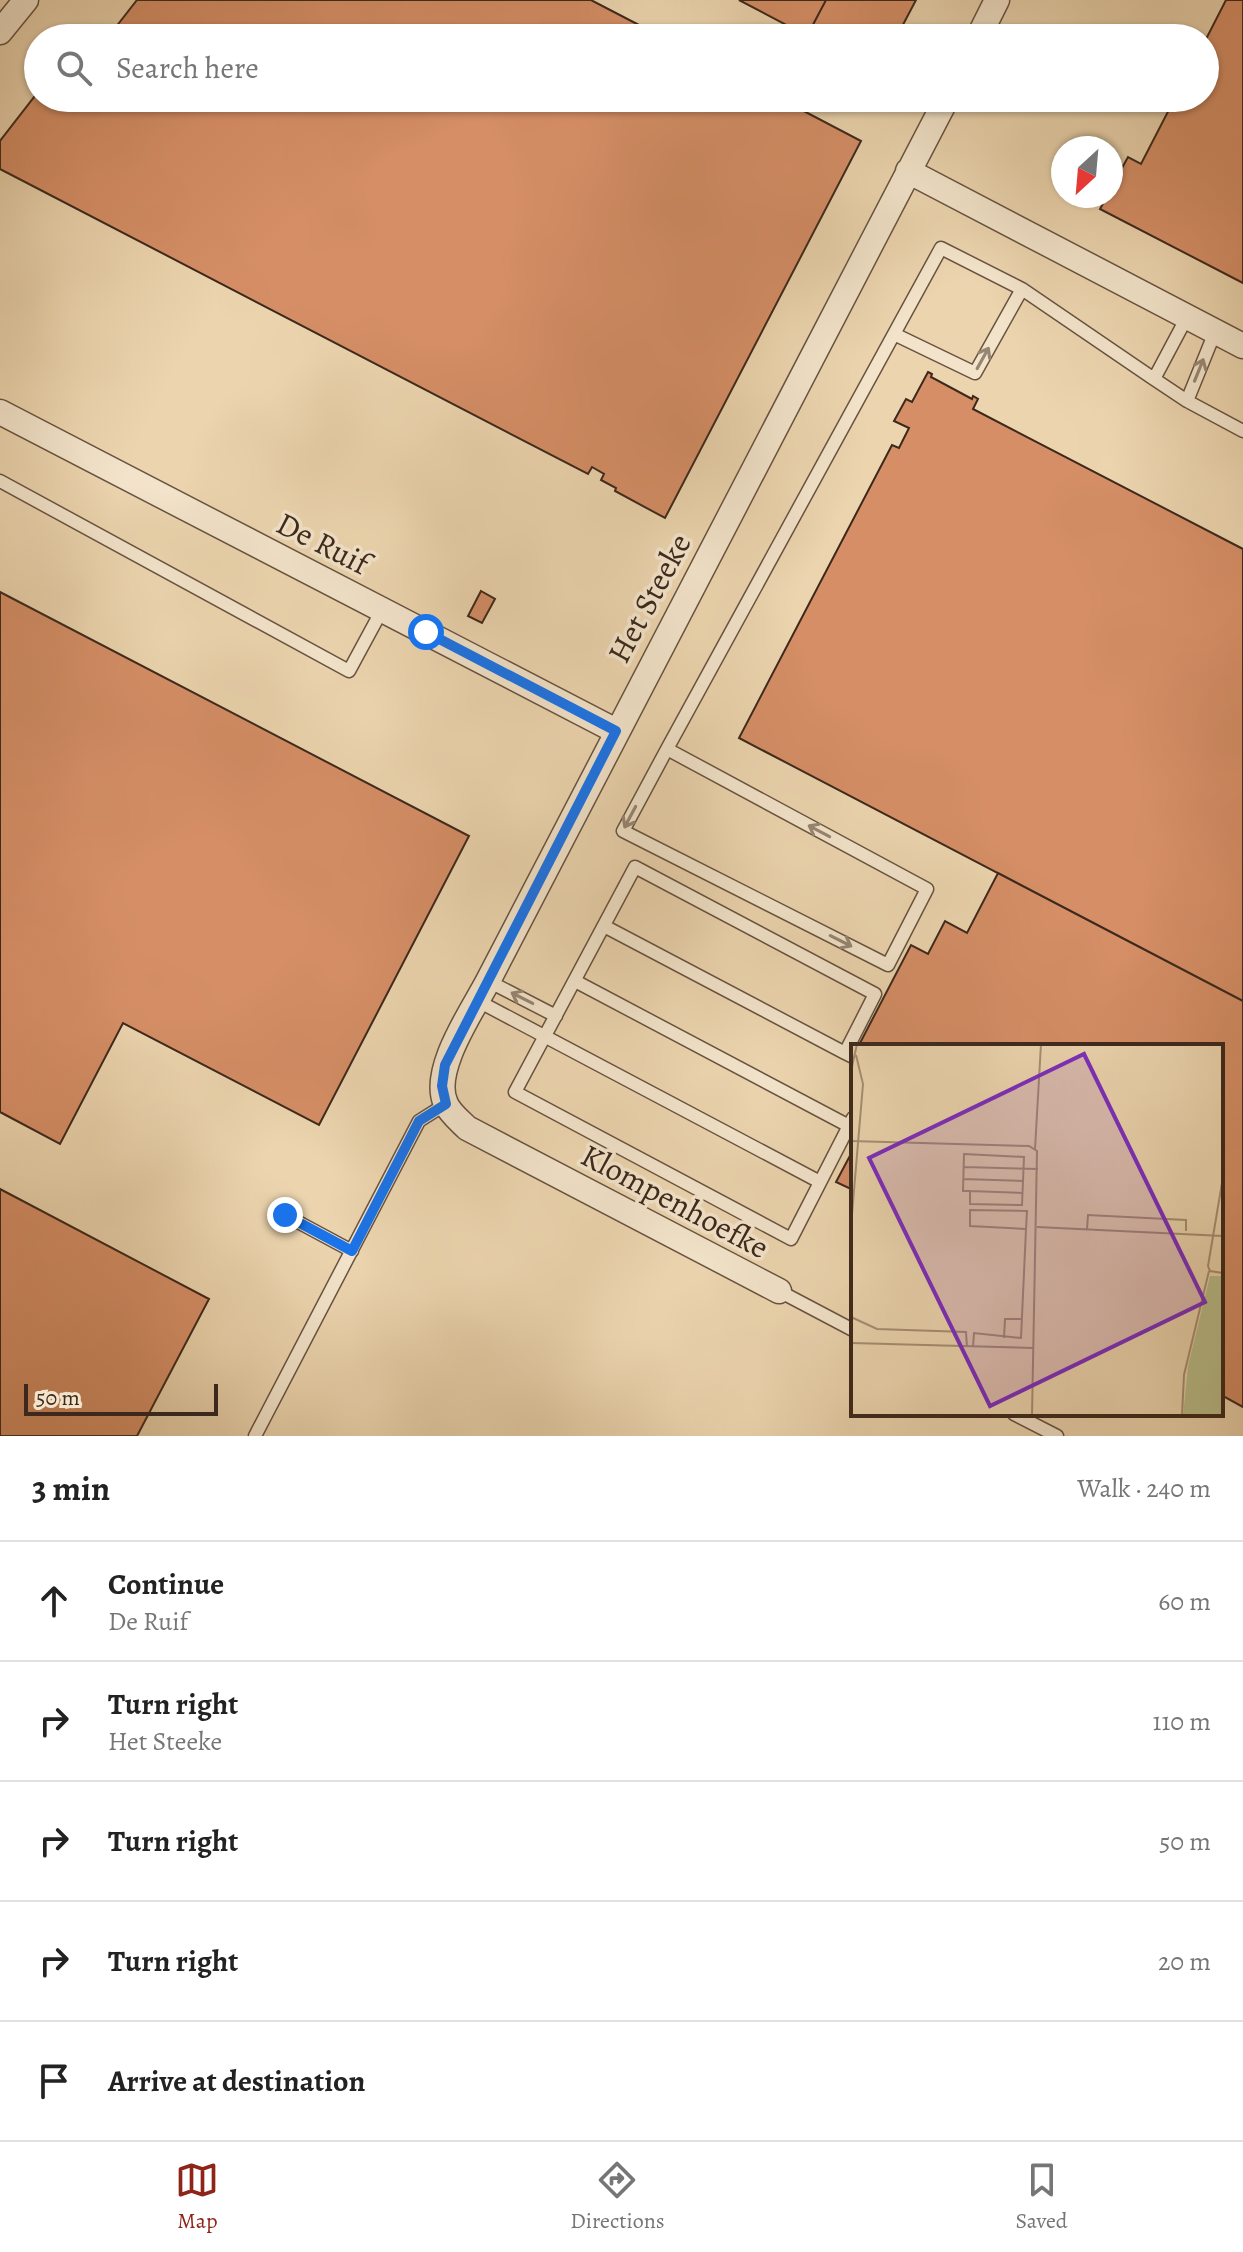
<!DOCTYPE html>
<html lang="en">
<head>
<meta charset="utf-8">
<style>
	:root { --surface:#fff; --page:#f6f6f6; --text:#222; --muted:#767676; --line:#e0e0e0; --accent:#8f2418 }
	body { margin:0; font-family:Alegreya,serif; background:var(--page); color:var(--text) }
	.compass { position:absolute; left:1051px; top:136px; width:72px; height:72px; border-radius:50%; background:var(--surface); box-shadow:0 2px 6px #0004; rotate:206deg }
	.scale { position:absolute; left:24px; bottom:20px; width:194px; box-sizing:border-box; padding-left:8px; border:4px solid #3c281c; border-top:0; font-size:22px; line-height:28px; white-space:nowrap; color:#3c281c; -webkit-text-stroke:6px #f2e3ca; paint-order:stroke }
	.stop { position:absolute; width:24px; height:24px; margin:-18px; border:6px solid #1a73e8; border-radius:50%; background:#fff }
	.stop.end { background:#1a73e8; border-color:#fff; box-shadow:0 2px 8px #0008 }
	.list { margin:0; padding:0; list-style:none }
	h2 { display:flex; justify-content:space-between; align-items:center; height:104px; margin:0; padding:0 32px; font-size:34px }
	h2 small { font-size:26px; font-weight:400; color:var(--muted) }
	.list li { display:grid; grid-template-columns:52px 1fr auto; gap:24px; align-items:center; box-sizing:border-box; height:120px; padding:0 32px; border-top:2px solid var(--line) }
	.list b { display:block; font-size:30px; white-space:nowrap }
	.list p { margin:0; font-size:26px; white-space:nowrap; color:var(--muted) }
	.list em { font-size:26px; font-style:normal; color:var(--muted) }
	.icon { flex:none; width:44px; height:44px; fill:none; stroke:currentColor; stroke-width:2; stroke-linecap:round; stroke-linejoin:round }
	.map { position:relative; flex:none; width:1243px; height:1436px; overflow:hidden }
	.search { position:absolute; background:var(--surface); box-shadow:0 2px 6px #0004; left:24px; right:24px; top:24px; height:88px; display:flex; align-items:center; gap:20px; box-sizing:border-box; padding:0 28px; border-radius:44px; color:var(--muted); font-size:30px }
	.sheet { height:704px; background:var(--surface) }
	nav { display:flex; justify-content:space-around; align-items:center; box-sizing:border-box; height:112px; border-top:2px solid var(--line); background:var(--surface); font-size:22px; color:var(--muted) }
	nav a { display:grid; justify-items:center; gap:4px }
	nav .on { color:var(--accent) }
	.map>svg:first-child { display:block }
</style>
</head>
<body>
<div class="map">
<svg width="1243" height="1436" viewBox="0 0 1243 1436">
	<rect width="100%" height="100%" fill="#ebd4ae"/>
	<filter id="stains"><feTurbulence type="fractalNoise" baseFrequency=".0025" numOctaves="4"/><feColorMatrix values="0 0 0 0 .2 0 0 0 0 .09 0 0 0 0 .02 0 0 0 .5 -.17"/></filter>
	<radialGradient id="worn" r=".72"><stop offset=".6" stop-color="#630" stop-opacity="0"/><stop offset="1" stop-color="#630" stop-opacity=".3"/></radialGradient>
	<path fill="#d58e66" stroke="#3c281c" stroke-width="2" d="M137,0h454l73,38h-585l9,-12 20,11z
		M739,0h87l-19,36z
		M826,0h90l-20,38h-84l-5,-2z
		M1226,0h17v283l-143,-74 7,-13h4v-8l17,-31 13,7 34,-66h30v-57z
		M38,92v6h741l82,43 -196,377 -50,-27 1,-3 -15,-8 3,-6 -12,-7 -4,7 -588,-305v-28z
		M928,372l4,2 -1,3 41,22 1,-3 5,3 -5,10 270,140v452l-504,-263 153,-293 7,3 10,-20 -15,-7 12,-22 6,3z
		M481,591l14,8 -13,24 -14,-7z
		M0,592l469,244 -150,289 -196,-102 -63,121 -60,-32z
		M998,873l245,128v406l-22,-12v-349l-362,-1 52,-100 17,9 17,-33 22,12z
		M853,1150v40l-17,-8z
		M0,1189l209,110 -72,137h-137z"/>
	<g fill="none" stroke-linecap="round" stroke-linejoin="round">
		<g stroke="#685340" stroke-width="15">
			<path id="service" d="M1215,332l-28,69 56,30
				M894,334l81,39 47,-84
				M1154,379l33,22
				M0,481l349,190 33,-61
				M667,749l260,140 -39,76 -265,-134 44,-82 274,-501 81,41 132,90 33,-62
				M604,926l241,127
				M488,981l68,35
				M575,981l274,145
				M478,1001l342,181
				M853,1057l-8,-4 30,-59 -240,-127 -120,225 276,147 62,-121
				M285,1215l67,36
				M779,1291l74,39
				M1014,1414l43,22
				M255,1436l164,-315 27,-17"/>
		</g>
		<g stroke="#685340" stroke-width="27">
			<path id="minor" d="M0,32l26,-32
				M978,38l19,-38
				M908,171l335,175
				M0,412l616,319
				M779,1291l-312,-163c-7,-7 -17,-15 -21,-24 -16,-33 27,-94 42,-123l459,-883"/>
		</g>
		<use href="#service" stroke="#f2e3ca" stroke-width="12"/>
		<use href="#minor" stroke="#f2e3ca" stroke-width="24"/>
	</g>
	<defs><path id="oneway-shaft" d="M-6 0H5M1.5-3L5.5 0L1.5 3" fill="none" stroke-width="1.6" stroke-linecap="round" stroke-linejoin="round" transform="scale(2)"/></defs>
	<g stroke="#978673">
		<use href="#oneway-shaft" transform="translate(983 358) rotate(-61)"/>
		<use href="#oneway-shaft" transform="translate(1199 370) rotate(-68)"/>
		<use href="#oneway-shaft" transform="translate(630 817) rotate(118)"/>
		<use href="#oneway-shaft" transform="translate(819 831) rotate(-152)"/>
		<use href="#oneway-shaft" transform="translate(841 941) rotate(27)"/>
		<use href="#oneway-shaft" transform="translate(522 998) rotate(-153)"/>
	</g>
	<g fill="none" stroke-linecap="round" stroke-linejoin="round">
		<path stroke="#1a73e8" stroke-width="10" d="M285,1215l67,36 67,-130 27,-17 -4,-18 3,-21 171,-334 -190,-99"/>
	</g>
	<g text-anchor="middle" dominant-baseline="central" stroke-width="7" stroke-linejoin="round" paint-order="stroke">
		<g font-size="32" fill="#3c281c" stroke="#f2e3ca">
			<text transform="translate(323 543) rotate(27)">De Ruif</text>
			<text transform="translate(649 598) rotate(-62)">Het Steeke</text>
			<text transform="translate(675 1201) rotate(28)">Klompenhoefke</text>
		</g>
	</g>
	<g transform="translate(851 1044)">
		<rect width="372" height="372" fill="#ebd4ae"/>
		<path d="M359,232h13v140h-40l5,-50z" fill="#b8bd8a"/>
		<path fill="none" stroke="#a58f74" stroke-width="2" d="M0,27l6,-27M0,97l178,5 8,5 -5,265M184,105l6,-105M113,110l60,3 -2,48 -52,-1v-13h-7zM113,123l74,2M372,133l-15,89 2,5 13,2M112,135l60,2M119,147l53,2M0,182l12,-142 -7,-29M186,183l186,9M236,185l1,-14 98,5v11M0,273l26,12 89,3 1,15M153,294l1,-19h17M0,299l182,5M122,303l1,-14 47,5 5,-109 1,-18 -57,-1v16l56,3M331,372l2,-41 25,-104"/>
		<path fill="#7b2cbf" fill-opacity="0.15" stroke="#7b2cbf" stroke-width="4" d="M233,10l121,248 -215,104 -121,-248z"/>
		<rect width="372" height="372" fill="none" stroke="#3c281c" stroke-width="4"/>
	</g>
	<rect width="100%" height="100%" filter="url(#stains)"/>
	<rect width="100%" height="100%" fill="url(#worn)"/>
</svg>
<svg class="compass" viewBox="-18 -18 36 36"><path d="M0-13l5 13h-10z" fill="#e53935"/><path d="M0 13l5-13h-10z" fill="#767676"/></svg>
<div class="scale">50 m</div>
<div class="stop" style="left:426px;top:632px"></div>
<div class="stop end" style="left:285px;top:1215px"></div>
<div class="search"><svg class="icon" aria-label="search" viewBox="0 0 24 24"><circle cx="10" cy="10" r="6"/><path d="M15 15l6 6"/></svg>Search here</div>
</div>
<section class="sheet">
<h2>3 min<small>Walk · 240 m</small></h2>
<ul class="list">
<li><svg class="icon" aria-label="ahead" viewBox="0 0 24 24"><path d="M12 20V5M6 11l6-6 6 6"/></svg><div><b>Continue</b><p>De Ruif</p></div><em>60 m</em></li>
<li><svg class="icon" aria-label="right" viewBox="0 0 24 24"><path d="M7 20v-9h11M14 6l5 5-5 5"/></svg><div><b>Turn right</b><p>Het Steeke</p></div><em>110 m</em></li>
<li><svg class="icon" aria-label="right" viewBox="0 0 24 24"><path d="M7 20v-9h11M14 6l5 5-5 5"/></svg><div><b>Turn right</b></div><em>50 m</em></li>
<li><svg class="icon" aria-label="right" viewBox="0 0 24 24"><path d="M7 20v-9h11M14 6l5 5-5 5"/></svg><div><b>Turn right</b></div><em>20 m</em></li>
<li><svg class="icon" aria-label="arrive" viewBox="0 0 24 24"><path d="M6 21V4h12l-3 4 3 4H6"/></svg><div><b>Arrive at destination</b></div></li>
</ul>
</section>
<nav>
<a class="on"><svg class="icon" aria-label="map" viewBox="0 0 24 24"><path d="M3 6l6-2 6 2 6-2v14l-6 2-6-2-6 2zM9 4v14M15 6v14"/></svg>Map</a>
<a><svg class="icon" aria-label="directions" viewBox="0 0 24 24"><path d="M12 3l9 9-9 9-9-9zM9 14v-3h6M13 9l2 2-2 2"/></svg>Directions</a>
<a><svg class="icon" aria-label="saved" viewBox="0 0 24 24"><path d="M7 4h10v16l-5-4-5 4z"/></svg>Saved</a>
</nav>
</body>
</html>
